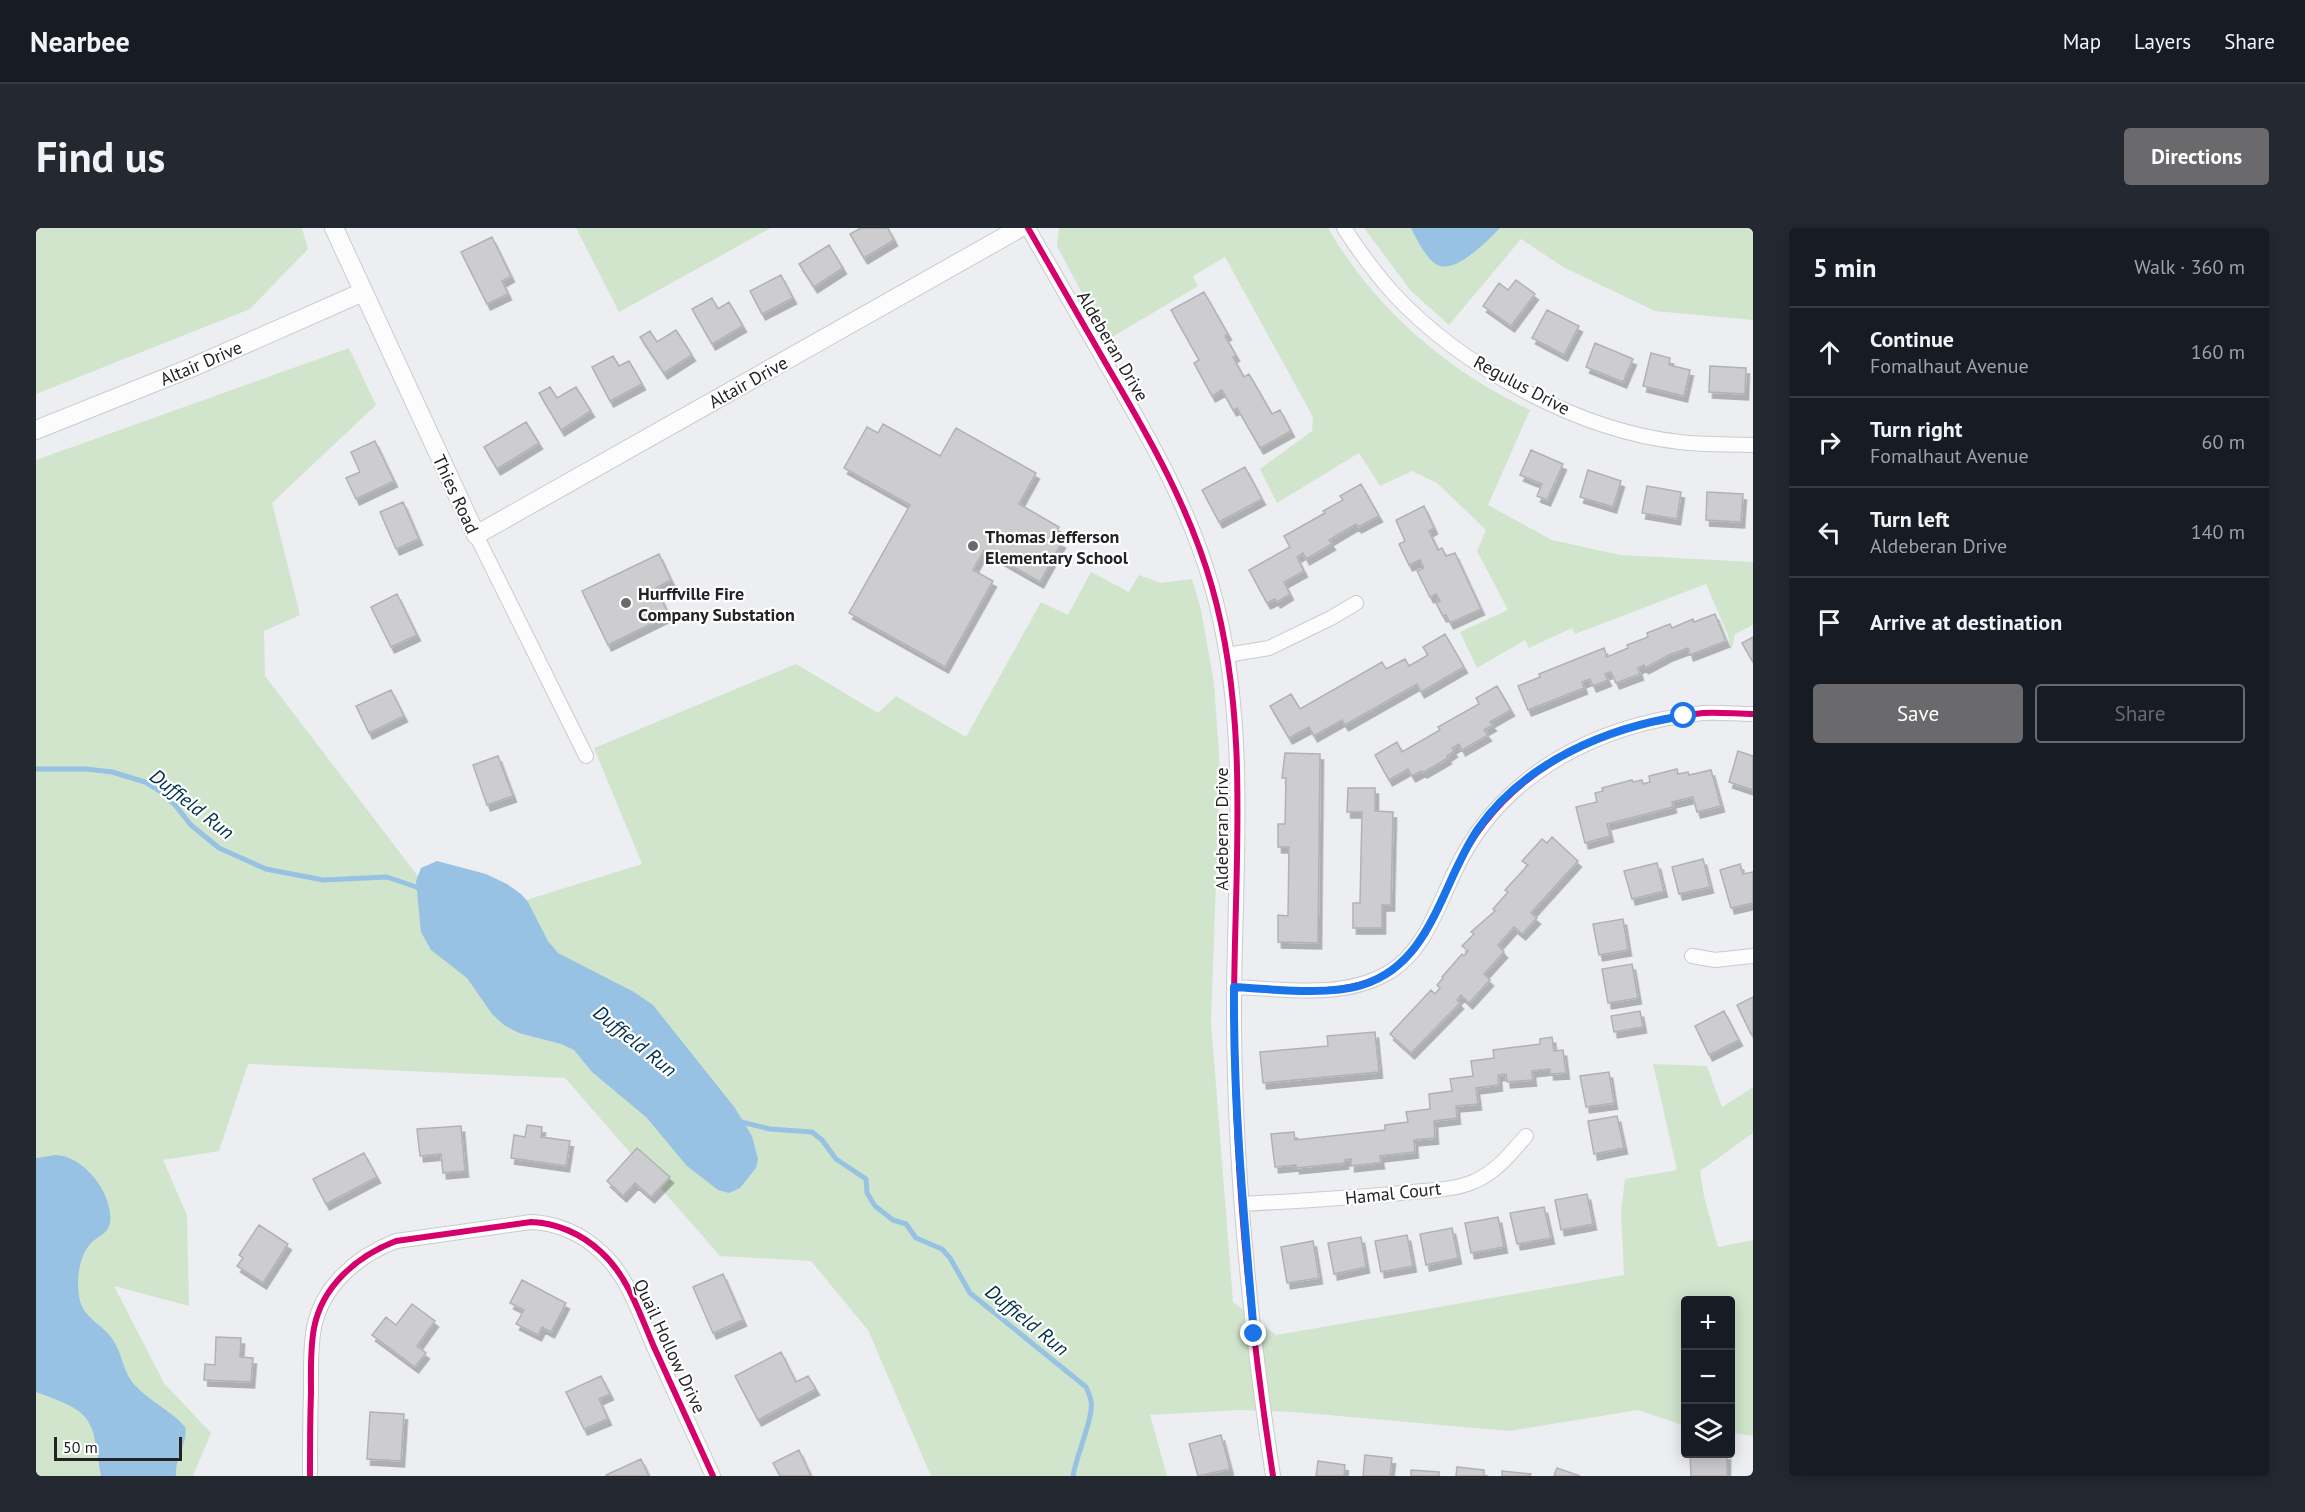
<!DOCTYPE html>
<html lang="en">
<head>
<meta charset="utf-8">
<style>
	:root { --surface:#171b24; --page:#242831; --text:#f1f3f6; --muted:#9ea1a6; --line:#363941; --accent:#6a6a6d }
	body { margin:0; font-family:"PT Sans",sans-serif; background:var(--page); color:var(--text) }
	.controls { position:absolute; right:18px; bottom:18px; display:grid; overflow:hidden; border-radius:6px; box-shadow:0 3px 15px #0003 }
	.controls button { width:54px; height:54px; display:grid; place-items:center; padding:0; border:0; border-bottom:2px solid var(--line); background:var(--surface); color:var(--text); font:30px sans-serif }
	.scale { position:absolute; left:18px; bottom:15px; width:128px; box-sizing:border-box; padding-left:6px; border:3px solid #232326; border-top:0; font-size:16px; line-height:21px; white-space:nowrap; color:#232326; -webkit-text-stroke:4px #fff; paint-order:stroke }
	.stop { position:absolute; width:18px; height:18px; margin:-14px; border:4px solid #1a73e8; border-radius:50%; background:#fff }
	.stop.end { background:#1a73e8; border-color:#fff; box-shadow:0 2px 6px #0008 }
	.list { margin:0; padding:0; list-style:none }
	h2 { display:flex; justify-content:space-between; align-items:center; height:78px; margin:0; padding:0 24px; font-size:26px }
	h2 small { font-size:20px; font-weight:400; color:var(--muted) }
	.list li { display:grid; grid-template-columns:39px 1fr auto; gap:18px; align-items:center; box-sizing:border-box; height:90px; padding:0 24px; border-top:2px solid var(--line) }
	.list b { display:block; font-size:22px; white-space:nowrap }
	.list p { margin:0; font-size:20px; white-space:nowrap; color:var(--muted) }
	.list em { font-size:20px; font-style:normal; color:var(--muted) }
	.actions { display:flex; gap:12px; padding:18px 24px }
	.actions a { flex:1; padding:14px 0; border:2px solid var(--accent); border-radius:6px; text-align:center; font-size:21px; color:var(--accent) }
	.actions .main { background:var(--accent); color:#fff }
	.icon { flex:none; width:33px; height:33px; fill:none; stroke:currentColor; stroke-width:2; stroke-linecap:round; stroke-linejoin:round }
	.map { position:relative; flex:none; width:1717px; height:1248px; overflow:hidden; border-radius:6px }
	header { display:flex; align-items:center; gap:36px; box-sizing:border-box; height:84px; padding:0 30px; background:var(--surface); border-bottom:2px solid var(--line) }
	header strong { font-size:28px }
	nav { display:flex; gap:33px; margin-inline-start:auto; font-size:21px }
	.intro { display:flex; align-items:center; justify-content:space-between; box-sizing:border-box; height:144px; padding:0 36px }
	h1 { margin:0; font-size:42px }
	.button { padding:15px 27px; border-radius:6px; background:var(--accent); color:#fff; font-size:21px; font-weight:700 }
	main { display:flex; gap:36px; padding:0 36px }
	aside { flex:1; background:var(--surface); border-radius:6px; box-shadow:0 3px 15px #0003 }
	.map>svg:first-child { display:block }
</style>
</head>
<body>
<header>
<strong>Nearbee</strong>
<nav><a>Map</a><a>Layers</a><a>Share</a></nav>
</header>
<div class="intro"><h1>Find us</h1><a class="button">Directions</a></div>
<main>
<div class="map">
<svg width="1717" height="1248" viewBox="0 0 1717 1248">
	<defs>
		<filter id="shadow"><feDropShadow dx="3.5" dy="6" stdDeviation="0" flood-color="#0004"/></filter>
	</defs>
	<rect width="100%" height="100%" fill="#edeef2"/>
	<path fill="#d0e5cc" d="M0,0h266l6,21 -58,60 -214,85z
		M540,0h195l-152,84z
		M1023,0h269c47,81 118,142 202,182l-42,95 64,35 68,15 133,7v63l-18,9 -4,17 -3,-16 -22,-51 -131,50 -3,-6 -43,20 -4,-8 -48,28 -17,-36 48,-22 -31,-59 9,-21 -49,-47 -25,-12 -32,15 -21,-33 -82,50 -17,-34 52,-38 1,-14 -88,-160 -32,19 5,10 -91,54 -50,-94z
		M1328,0h389v92l-98,-9 -92,-44 -42,-28 -72,86 -38,-34z
		M313,120l27,57 -104,98 28,112 -36,16 1,45 152,199 109,25 116,-36 -48,-116 202,-84 82,49 18,-17 70,41 75,-135 27,13 23,-43 38,20 10,-17 22,8 31,-4 9,31 13,73 6,86 -9,253 22,280 43,33 348,-60 -3,-64 4,-32 52,-9 -24,-106 54,2 15,41 31,-20v46l-53,38 4,25 14,51 35,-7v196l-22,-3 -1,-133h-44l-1,126 -47,-16 -129,21 -215,-19 -55,-2 -89,5 17,61h-236l-63,-146 -57,-69 -91,-5 -155,-178 -317,-14 -29,87 -56,9 24,55 2,91 -75,-20 50,97 47,50 -18,43h-157v-1016z"/>
	<path fill="#98c2e3" d="M1375,0h89c-12,12 -41,43 -60,38 -13,-4 -23,-27 -29,-38z
		M401,633l49,13 21,10 14,10 7,8 20,39 10,12 76,39 19,13 82,103 17,28 6,23 -2,9 -16,20 -11,5 -11,-3 -31,-24 -41,-49 -54,-45 -18,-22 -13,-6 -42,-11 -15,-8 -12,-11 -25,-36 -36,-28 -10,-18 -5,-51 5,-13z
		M19,927c29,0 59,40 55,68 -2,11 -12,13 -19,20 -13,14 -16,42 -10,61 5,14 22,22 30,33 10,13 11,29 19,42 14,20 40,30 55,48 4,14 -11,32 -9,49h-75c-9,-60 -7,-63 -65,-84v-234z"/>
	<g fill="none" stroke-linecap="round" stroke-linejoin="round">
		<path stroke="#98c2e3" stroke-width="5" d="M0,541h50l26,3 33,10 16,10 14,13 16,20 28,23 47,21 57,11 64,-3 35,12
			M705,894l29,7 42,3 10,8 14,19 30,20 1,14 8,13 18,14 13,4 10,14 26,11 8,9 20,35 116,94c2,4 4,9 5,14 3,16 -15,55 -18,75"/>
	</g>
	<path fill="#cdcccf" stroke="#b2b2b4" stroke-width="1.5" filter="url(#shadow)" d="M825,0h27l6,12 -30,18 -14,-24z
		M456,9l19,39 -9,5 6,13 -21,10 -26,-52z
		M793,17l14,23 -29,19 -15,-23z
		M745,47l12,23 -31,16 -12,-23z
		M1480,52l19,14 -24,32 -28,-20 16,-23 9,7z
		M1168,64l24,42 -3,2 11,19 -3,2 11,20 5,-3 23,40 8,-4 11,21 -31,17 -23,-40 -4,2 -11,-20 -10,6 -18,-33 5,-3 -28,-50z
		M676,70l6,11 11,-7 14,24 -31,18 -20,-35z
		M1511,82l32,16 -15,29 -32,-17z
		M640,102l16,25 -28,18 -24,-36 10,-6 7,11z
		M1559,115l38,16 -10,23 -37,-15z
		M1615,125l19,5 -1,7 21,5 -6,26 -41,-10z
		M577,128l6,10 10,-5 13,23 -32,17 -18,-34z
		M1674,138l36,2 -1,26 -36,-2z
		M514,159l7,11 19,-11 15,24 -30,19 -22,-37z
		M490,194l13,21 -42,26 -13,-22z
		M847,196l57,32 16,-28 80,45 -17,31 40,23 -6,11 9,4 -22,40 -56,-32 -11,20 20,11 -48,86 -96,-54 61,-108 -66,-37 23,-41 11,6z
		M339,213l19,40 -38,18 -10,-21 14,-6 -9,-20z
		M1495,222l32,14 -16,36 -10,-4 5,-12 -22,-9z
		M1209,239l17,32 -43,23 -17,-32z
		M1552,242l33,11 -8,26 -33,-10z
		M1325,256l18,32 -21,11 -2,-3 -27,16 3,4 -26,15 -3,-6 -6,4 7,14 -20,11 6,12 -13,8 -2,-3 -8,4 -18,-33 41,-23 -6,-11 41,-23 -2,-2 20,-11 -3,-4z
		M1611,258l34,6 -4,27 -35,-6z
		M1671,264l36,2 -2,28 -35,-2z
		M367,274l16,37 -23,10 -16,-37z
		M1388,278l10,22 -5,3 9,19 4,-2 4,8 9,-3 26,56 -31,14 -4,-8 -3,1 -7,-13 4,-2 -4,-7 -6,3 -13,-26 7,-3 -4,-8 -11,5 -10,-21 6,-3 -9,-21z
		M623,326l12,26 -15,8 13,27 -61,30 -26,-54z
		M361,366l20,41 -26,12 -20,-40z
		M1679,386l11,27 -36,14 -2,-7 -19,7 -24,13 -1,-3 -6,3 2,6 -24,9 -5,-11 -6,2 3,6 -15,6 -3,-7 -8,3 2,6 -56,22 -10,-24 22,-9 -1,-3 65,-26 3,9 21,-9 -1,-3 21,-8 -1,-4 23,-9 2,4 21,-9 1,3z
		M1409,406l19,33 -43,25 -4,-8 -72,41 -3,-5 -28,16 -5,-9 -20,11 -19,-32 21,-12 9,15 82,-47 4,7 19,-10 4,7 19,-11 -5,-8z
		M1717,409v25l-11,-19z
		M1461,458l14,24 -21,12 3,3 -9,5 4,5 -26,15 -3,-6 -7,4 2,3 -7,5 1,2 -24,14 -3,-1 -9,5 -4,-7 -19,11 -14,-25 22,-13 5,10 38,-22 -2,-3 41,-23 -3,-6z
		M355,462l13,26 -35,17 -13,-27z
		M1702,523l15,5v34l-24,-8z
		M1249,525l35,1 -2,189 -40,-1v-27l10,1 1,-69h-11v-23h7l1,-46h-4z
		M462,528l15,40 -26,9 -14,-40z
		M1641,541l1,5 10,-2 1,3 22,-5 10,36 -24,6 -4,-15 -21,5 1,5 -66,17 3,12 -25,7 -9,-36 21,-5 -2,-9 8,-2 -1,-3 30,-8 1,2 9,-2 1,4 7,-2 -1,-6z
		M1312,560h27v23l18,1 -2,93h-9v23h-29v-25h7l2,-91h-15z
		M1516,609l26,24 -47,52 6,5 -15,16 -8,-7 -16,18 6,7 -20,22 6,6 -21,23 -8,-8 -4,5 3,3 -49,50 -21,-19 41,-44 4,4 5,-6 -3,-3 6,-7 -1,-1 20,-23 2,2 4,-5 -6,-5 12,-12 -3,-2 24,-21 -2,-2 15,-17 -3,-2 23,-25 -6,-4 20,-22 5,4z
		M1667,631l7,28 -31,7 -7,-27z
		M1621,635l7,28 -32,8 -8,-28z
		M1704,636l3,10 10,-2v31l-22,5 -11,-38z
		M1587,691l5,31 -29,5 -6,-31z
		M1596,736l6,34 -30,5 -6,-34z
		M1717,769v36l-2,1 -14,-29z
		M1604,783l3,16 -29,5 -3,-16z
		M1688,783l15,29 -30,15 -14,-29z
		M1339,804l4,40 -116,11 -3,-31 68,-6 -1,-10z
		M1516,809l2,14 9,-1 3,23 -16,1v-5l-18,2 1,9 -26,2 -1,-8 -8,1 1,10 -23,3 2,16 -22,2 1,12 -23,3 1,17 -21,2 1,12 -35,4 1,7h-4l-26,3v-7l-6,1v3l-49,5v-3l-21,2 -4,-33 23,-2 1,8 90,-10v-5l23,-3 -2,-10 24,-3 -1,-15 23,-3 -2,-12 23,-3 -2,-15 23,-3 -1,-8 47,-6v-5z
		M1573,844l5,31 -28,4 -6,-31z
		M1581,888l7,32 -30,6 -6,-33z
		M491,897l15,2 -1,10 29,4 -4,25 -55,-8 3,-23 11,2z
		M425,898l4,45 -22,2 -2,-19 -21,2 -3,-27z
		M601,920l33,29 -19,20 -16,-14 -12,13 -16,-15z
		M328,925l13,24 -51,27 -13,-25z
		M1551,966l6,30 -32,6 -6,-30z
		M1508,979l7,31 -34,6 -7,-31z
		M1462,989l6,30 -33,6 -6,-30z
		M223,997l29,19 -25,39 -26,-17 6,-8 -4,-3z
		M1416,1000l6,30 -32,7 -6,-31z
		M1371,1007l6,31 -32,6 -6,-31z
		M1325,1009l5,30 -32,7 -6,-31z
		M1277,1013l6,37 -32,5 -6,-36z
		M687,1046l20,46 -30,13 -20,-46z
		M486,1052l44,23 -15,29 -9,-5 -4,8 -22,-11 8,-14 -14,-7z
		M376,1076l23,17 -18,25 9,7 -11,14 -43,-32 14,-18 10,8z
		M180,1109l25,1 -1,19 13,1 -2,24 -47,-2 1,-16 10,1z
		M745,1124l15,30 12,-6 8,13 -58,31 -23,-44z
		M565,1148l9,18 -11,5 9,20 -24,10 -18,-37z
		M334,1184l34,2 -3,47 -34,-2z
		M1185,1207l9,34 -32,7 -9,-32z
		M763,1222l12,26h-31l-7,-13z
		M1654,1226h37v22h-36z
		M1329,1227l27,3 -2,18h-27z
		M605,1231l8,17h-42l-1,-1z
		M1282,1233l27,4 -1,11h-28z
		M1421,1239l27,3v6h-28z
		M1521,1240l23,8h-26z
		M1375,1242l28,2v4h-28z
		M1466,1243l29,3 -1,2h-28z"/>
	<g fill="none" stroke-linecap="round" stroke-linejoin="round">
		<g stroke="#cacbce" stroke-width="16">
			<path id="street" d="M992,0c27,47 54,94 81,141 41,70 81,140 103,218 40,141 21,290 22,435 1,151 16,304 39,454
				M1308,0c15,23 31,45 49,65 68,74 187,138 287,149 24,3 49,2 73,3
				M440,307l110,221
				M1191,427l42,-7 62,-30 25,-15
				M1656,728l23,4 38,-4
				M1198,759c50,2 107,12 152,-13 38,-21 51,-66 69,-103 46,-98 143,-147 248,-158 16,-1 34,1 50,1
				M1206,976c57,-3 113,-6 170,-12 20,-2 44,-2 63,-11 21,-9 36,-28 51,-45
				M274,1248c0,-28 0,-56 1,-83 0,-22 -1,-44 3,-65 8,-42 43,-72 82,-87l135,-19c26,1 51,12 70,30 27,24 39,63 53,95 20,43 39,86 59,129"/>
		</g>
		<g stroke="#cacbce" stroke-width="20">
			<path id="secondary" d="M298,0l142,307 544,-307
				M0,202l157,-63 170,-75"/>
		</g>
		<use href="#street" stroke="#fcfcfd" stroke-width="14"/>
		<use href="#secondary" stroke="#fcfcfd" stroke-width="18"/>
		<g stroke="#fff" stroke-width="10">
			<path id="cycleway" d="M992,0c27,47 54,94 81,141 41,70 81,140 103,218 40,141 21,290 22,435 1,151 16,304 39,454
				M1198,759c50,2 107,12 152,-13 38,-21 51,-66 69,-103 46,-98 143,-147 248,-158 16,-1 34,1 50,1
				M274,1248c0,-28 0,-56 1,-83 0,-22 -1,-44 3,-65 8,-42 43,-72 82,-87l135,-19c26,1 51,12 70,30 27,24 39,63 53,95 20,43 39,86 59,129"/>
		</g>
		<use href="#cycleway" stroke="#d6006c" stroke-width="6"/>
	</g>
	<g fill="none" stroke-linecap="round" stroke-linejoin="round">
		<path stroke="#1a73e8" stroke-width="8" d="M1218,1106c-10,-115 -21,-231 -20,-347 37,2 93,9 128,-2 70,-21 79,-102 116,-156 46,-66 129,-102 206,-113"/>
	</g>
	<g fill="#6a6a6d" stroke="#fff" stroke-width="2">
		<circle cx="937" cy="318" r="6"/>
		<circle cx="590" cy="375" r="6"/>
	</g>
	<g text-anchor="middle" dominant-baseline="central" stroke-width="4.5" stroke-linejoin="round" paint-order="stroke">
		<g font-size="18" fill="#232326" stroke="#fff">
			<text transform="translate(1077 118) rotate(60)">Aldeberan Drive</text>
			<text transform="translate(165 135) rotate(-23)">Altair Drive</text>
			<text transform="translate(712 154) rotate(-29)">Altair Drive</text>
			<text transform="translate(1486 157) rotate(28)">Regulus Drive</text>
			<text transform="translate(420 266) rotate(65)">Thies Road</text>
			<text transform="translate(1185 601) rotate(-90)">Aldeberan Drive</text>
			<text transform="translate(1357 965) rotate(-6)">Hamal Court</text>
			<text transform="translate(634 1118) rotate(65)">Quail Hollow Drive</text>
		</g>
		<g font-size="18" font-weight="bold" fill="#232326" stroke="#fff" text-anchor="start">
			<text x="949" y="308">Thomas Jefferson<tspan x="949" dy="21">Elementary School</tspan></text>
			<text x="602" y="365">Hurffville Fire<tspan x="602" dy="21">Company Substation</tspan></text>
		</g>
		<g font-size="20" font-style="italic" fill="#002f4c" stroke="#fff">
			<text transform="translate(156 576) rotate(38)">Duffield Run</text>
			<text transform="translate(599 813) rotate(39)">Duffield Run</text>
			<text transform="translate(991 1092) rotate(39)">Duffield Run</text>
		</g>
	</g>
</svg>
<div class="controls">
<button>+</button>
<button>−</button>
<button><svg class="icon" aria-label="layers" viewBox="0 0 24 24"><path d="M12 4l9 5-9 5-9-5zM3 14l9 5 9-5"/></svg></button>
</div>
<div class="scale">50 m</div>
<div class="stop" style="left:1648px;top:488px"></div>
<div class="stop end" style="left:1218px;top:1106px"></div>
</div>
<aside>
<h2>5 min<small>Walk · 360 m</small></h2>
<ul class="list">
<li><svg class="icon" aria-label="ahead" viewBox="0 0 24 24"><path d="M12 20V5M6 11l6-6 6 6"/></svg><div><b>Continue</b><p>Fomalhaut Avenue</p></div><em>160 m</em></li>
<li><svg class="icon" aria-label="right" viewBox="0 0 24 24"><path d="M7 20v-9h11M14 6l5 5-5 5"/></svg><div><b>Turn right</b><p>Fomalhaut Avenue</p></div><em>60 m</em></li>
<li><svg class="icon" aria-label="left" viewBox="0 0 24 24"><path d="M17 20v-9H6M10 6l-5 5 5 5"/></svg><div><b>Turn left</b><p>Aldeberan Drive</p></div><em>140 m</em></li>
<li><svg class="icon" aria-label="arrive" viewBox="0 0 24 24"><path d="M6 21V4h12l-3 4 3 4H6"/></svg><div><b>Arrive at destination</b></div></li>
</ul>
<div class="actions"><a class="main">Save</a><a>Share</a></div>
</aside>
</main>
</body>
</html>
